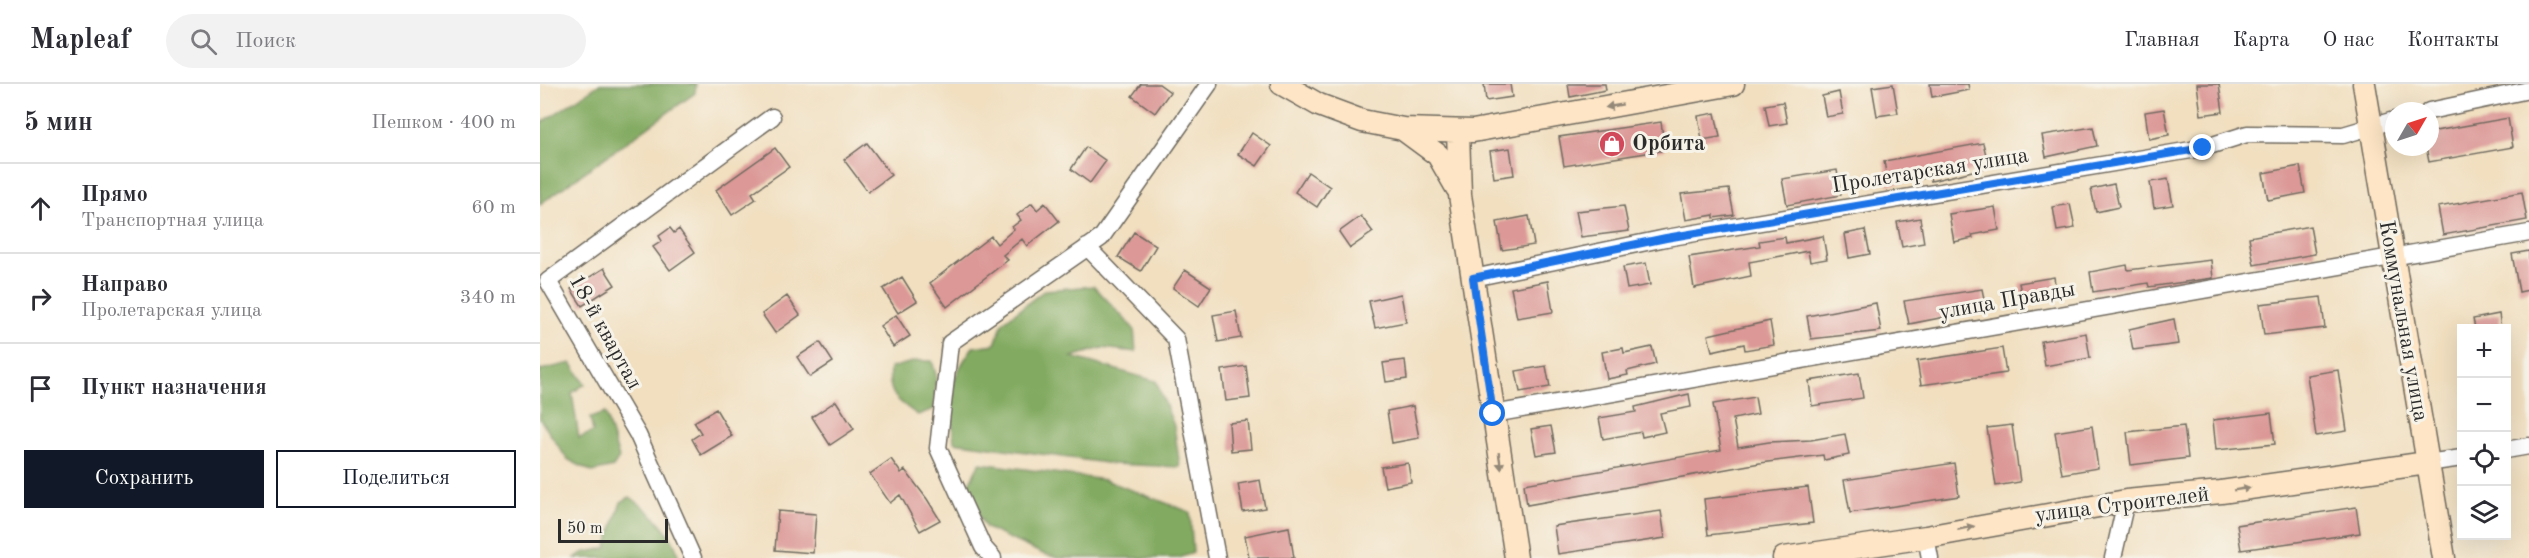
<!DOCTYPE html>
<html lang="ru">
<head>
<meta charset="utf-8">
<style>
	:root { --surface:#fff; --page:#f2f2f3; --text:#2b2b33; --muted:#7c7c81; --line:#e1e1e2; --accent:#111827 }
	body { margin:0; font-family:"Old Standard TT",serif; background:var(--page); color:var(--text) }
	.controls { position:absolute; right:18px; bottom:18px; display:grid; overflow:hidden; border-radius:0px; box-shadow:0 6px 24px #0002 }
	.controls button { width:54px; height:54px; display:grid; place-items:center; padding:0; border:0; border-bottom:2px solid var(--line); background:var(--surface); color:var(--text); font:30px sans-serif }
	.compass { position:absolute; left:1845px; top:18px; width:54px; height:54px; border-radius:50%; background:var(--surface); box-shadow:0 6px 24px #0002; rotate:51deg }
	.scale { position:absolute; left:18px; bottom:15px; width:110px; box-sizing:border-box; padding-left:6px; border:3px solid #2b2b2b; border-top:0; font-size:16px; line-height:21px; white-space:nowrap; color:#2b2b2b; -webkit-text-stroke:4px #f7f3e8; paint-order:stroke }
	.stop { position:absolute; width:18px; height:18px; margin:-14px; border:4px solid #1a73e8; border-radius:50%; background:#fff }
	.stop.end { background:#1a73e8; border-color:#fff; box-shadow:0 2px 6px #0008 }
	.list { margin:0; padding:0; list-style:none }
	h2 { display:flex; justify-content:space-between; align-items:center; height:78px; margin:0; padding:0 24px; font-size:26px }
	h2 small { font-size:20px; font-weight:400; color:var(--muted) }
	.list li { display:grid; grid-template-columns:39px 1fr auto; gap:18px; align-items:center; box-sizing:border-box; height:90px; padding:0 24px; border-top:2px solid var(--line) }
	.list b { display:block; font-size:22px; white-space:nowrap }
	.list p { margin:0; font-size:20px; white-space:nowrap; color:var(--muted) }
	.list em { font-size:20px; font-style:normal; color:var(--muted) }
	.actions { display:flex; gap:12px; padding:18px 24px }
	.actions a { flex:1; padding:14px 0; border:2px solid var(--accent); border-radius:0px; text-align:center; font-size:21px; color:var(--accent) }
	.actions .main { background:var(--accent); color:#fff }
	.icon { flex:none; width:33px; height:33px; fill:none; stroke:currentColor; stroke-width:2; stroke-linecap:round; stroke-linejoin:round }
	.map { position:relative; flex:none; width:1989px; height:474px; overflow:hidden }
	header { display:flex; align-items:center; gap:36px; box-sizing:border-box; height:84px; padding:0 30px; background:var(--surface); border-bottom:2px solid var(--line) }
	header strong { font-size:28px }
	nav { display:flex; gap:33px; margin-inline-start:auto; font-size:21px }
	.search { width:420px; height:54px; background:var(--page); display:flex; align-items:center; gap:15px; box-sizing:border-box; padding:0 21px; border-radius:33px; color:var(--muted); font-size:22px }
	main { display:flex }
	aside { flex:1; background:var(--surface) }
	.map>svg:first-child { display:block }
</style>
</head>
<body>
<header>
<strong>Mapleaf</strong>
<div class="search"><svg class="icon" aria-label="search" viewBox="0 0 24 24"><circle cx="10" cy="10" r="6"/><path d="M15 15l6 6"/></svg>Поиск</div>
<nav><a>Главная</a><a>Карта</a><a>О нас</a><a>Контакты</a></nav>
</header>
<main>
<aside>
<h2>5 мин<small>Пешком · 400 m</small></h2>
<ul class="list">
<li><svg class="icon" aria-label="ahead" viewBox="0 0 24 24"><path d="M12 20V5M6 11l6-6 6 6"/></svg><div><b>Прямо</b><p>Транспортная улица</p></div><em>60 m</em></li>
<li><svg class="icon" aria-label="right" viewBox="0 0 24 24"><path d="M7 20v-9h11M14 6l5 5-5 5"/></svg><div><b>Направо</b><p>Пролетарская улица</p></div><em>340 m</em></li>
<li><svg class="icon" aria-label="arrive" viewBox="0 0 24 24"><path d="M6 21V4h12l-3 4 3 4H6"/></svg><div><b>Пункт назначения</b></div></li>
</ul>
<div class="actions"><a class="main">Сохранить</a><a>Поделиться</a></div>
</aside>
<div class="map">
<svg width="1989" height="474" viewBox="0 0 1989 474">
	<rect width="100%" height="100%" fill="#f7f3e8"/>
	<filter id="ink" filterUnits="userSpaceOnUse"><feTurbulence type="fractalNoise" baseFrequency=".0167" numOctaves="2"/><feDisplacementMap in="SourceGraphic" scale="12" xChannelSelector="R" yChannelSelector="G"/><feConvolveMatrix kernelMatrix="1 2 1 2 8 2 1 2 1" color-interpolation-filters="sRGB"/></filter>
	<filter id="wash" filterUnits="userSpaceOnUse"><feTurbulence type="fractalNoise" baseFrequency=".008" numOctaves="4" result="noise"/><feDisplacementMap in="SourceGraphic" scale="24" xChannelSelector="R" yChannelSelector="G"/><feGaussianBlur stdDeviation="1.35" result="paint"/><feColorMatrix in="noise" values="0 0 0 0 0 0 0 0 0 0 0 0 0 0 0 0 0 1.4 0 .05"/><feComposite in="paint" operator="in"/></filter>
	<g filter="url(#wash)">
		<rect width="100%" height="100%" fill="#f1dfc0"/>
		<path fill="#82aa60" stroke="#566a46" stroke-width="1.5" d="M60,0h96l-1,9 -155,111v-80z
			M554,202l40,43 2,23 -34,-4 -30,9 84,24 18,45 6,41 -67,-3 -159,-22c-4,-44 -8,-58 19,-95l22,-3 8,-22 42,-32z
			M376,277h16l4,14 -2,34 -16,6c-21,-14 -31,-20 -28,-47z
			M31,279l14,21 -13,9 7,45 14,-6 -3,-14 15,-5 14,45 -6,9 -21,5 -25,-13 -27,-40v-49z
			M440,379l125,17 85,32 3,41 -15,5h-119l-16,-4 -57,-26 -21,-37z
			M90,413c22,15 43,34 49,61h-104l7,-5 24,-5 15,-46z"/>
		<g id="blocks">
			<path fill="#db9896" d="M601,0h18l11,8 -15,21 -23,-17z
				M944,0h26l2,13 -26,4z
				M1028,0h37l1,6 -36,7z
				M1353,0l5,29 -21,3 -5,-29z
				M1390,0h38l1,6 -37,7z
				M1657,0h22l4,28 -22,3z
				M1299,8l4,22 -17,3 -4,-21z
				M1243,18l4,21 -18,3 -4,-21z
				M1624,25l5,26 -20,4 -4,-27z
				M1175,29l5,24 -18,3 -4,-24z
				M1968,34l5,29 -84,15 -3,-15h4v-15z
				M1121,38l4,28 -101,16 -5,-29z
				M1553,43l4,19 -51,11 -4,-22z
				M712,49l19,13 -14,20 -19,-12z
				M327,59l24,32 -23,17 -24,-32z
				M1443,59l6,24 -58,14 -1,-4 -42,8 -4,-24z
				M546,63l20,14 -16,22 -19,-14z
				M235,64l14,19 -37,26 4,6 -24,16 -16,-25z
				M970,64l4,27 -20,3 -4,-27z
				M1760,82l5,27 -37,7 -5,-27z
				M1297,86l4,25 -54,10 -5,-26z
				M768,88l22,15 -13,20 -22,-15z
				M1628,95l5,26 -19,3 -4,-26z
				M1574,100l5,23 -23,5 -5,-23z
				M1189,105l5,26 -20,3v-3l-28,5 -5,-26z
				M1982,108l5,28 -84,15 -5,-28z
				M492,119l5,7 8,-7 14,18 -32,25 -5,-7 -19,16 5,5 -61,47 -17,-24 61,-47 6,8 17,-15 -2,-2 9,-7 -4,-5z
				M1530,120l5,24 -18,3 -4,-24z
				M1084,122l5,25 -48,6 -5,-26z
				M1455,123l4,23 -27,5 1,3 -19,4 -5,-28z
				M821,132l12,16 -23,16 -11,-16z
				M989,132l5,29 -32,5 -5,-28z
				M1380,134l4,25 -22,4 -5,-25z
				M1770,142l5,28 -61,11 -5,-28z
				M130,144l4,5 5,-4 16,23 -25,18 -17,-23 9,-6 -3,-5z
				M1325,146l5,24 -21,4 -4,-24z
				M594,148l22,14 -15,25 -23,-14z
				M1283,152l4,23 -17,3 -2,-11 -59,11 2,14 -57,12 -5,-31 71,-11 -1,-5 26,-4 1,6z
				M1989,167v39l-10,2 -7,-38z
				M1671,176l2,18 -64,9 -1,-4 -55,9 -3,-20 37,-7 1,5z
				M1106,179l4,22 -23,4 -4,-22z
				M64,184l11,17 -33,21 -11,-17z
				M645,186l26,17 -12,19 -26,-18z
				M362,193l15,24 -19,12 -15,-24z
				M1514,193l3,20 -34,5 -4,-19z
				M1008,197l5,31 -36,6 -6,-30z
				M1442,205l4,20 -77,15 -5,-23z
				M861,210l5,28 -31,6 -6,-27z
				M247,212l13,19 -25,18 -13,-19z
				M1781,213l4,31 -61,7 -4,-31z
				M1336,219l5,28 -70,8 -4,-23z
				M696,227l5,27 -23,4 -5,-27z
				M1959,230l2,14h-26l-2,-9z
				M356,231l14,21 -17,11 -13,-21z
				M1634,235l4,25 -45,6 -4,-21z
				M1230,237l4,24 -29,5 -1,-6 -32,7 -4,-16z
				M1546,249l4,25 -45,8 -4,-25z
				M280,258l13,20 -23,15 -13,-20z
				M1112,263l4,17 -29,7 1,4 -21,4 -5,-27 21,-4 1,5z
				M1462,264l4,25 -85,12 -4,-24z
				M865,276l2,19 -21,3 -3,-19z
				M706,282l4,32 -24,3 -4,-31z
				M1006,282l4,21 -30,5 -4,-21z
				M1798,286l9,61 -31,5 -9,-61z
				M1319,289l4,25 -51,8 -3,-25z
				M1149,310l2,13 -31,6 5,19 -23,5 -1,-5 -38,7 -4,-21 37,-6 -1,-5z
				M1215,313l3,17 -25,5 5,28 31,-5 42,-2 34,-6 4,21 -25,5 -1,-5 -63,8 -233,42 -3,-21 197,-34 -8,-46z
				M296,317l18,28 -24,16 -18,-28z
				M873,322l6,32 -27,5 -5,-32z
				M176,325l16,27 -31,19 -9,-16 9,-6 -7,-11z
				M1731,329l4,31 -59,6 -3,-30z
				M708,337l3,28 -20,2 -2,-28z
				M1472,341l8,57 -24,4 -9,-58z
				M1011,342l5,26 -20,3 -5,-26z
				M1552,342l6,42 -36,6 -7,-42z
				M1644,342l4,32 -57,7 -4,-33z
				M351,375l10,14 4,-3 22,29 13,21 -20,11 -20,-36 -10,8 -20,-29z
				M868,379l3,19 -26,5 -4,-20z
				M1414,379l5,33 -109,17 -6,-33z
				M720,396l5,28 -22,4 -5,-28z
				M1268,403l5,36 -105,12 -4,-36z
				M1816,423l4,26 -119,17 -4,-25z
				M238,427l38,3 -3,39 -38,-3z
				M1121,427l4,27 -107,16 -4,-28z
				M749,443l5,31h-45l-4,-22z"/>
		</g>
	</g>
	<g filter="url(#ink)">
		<use href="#blocks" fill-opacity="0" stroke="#706a5f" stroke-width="1.5"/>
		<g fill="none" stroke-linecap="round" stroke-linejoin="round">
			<g stroke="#706a5f" stroke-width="19">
				<path id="street" d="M1889,27l100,-21
					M547,163l89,92 41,219
					M933,194l193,-40 537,-90 44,-14 96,1 51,-15
					M953,330l1036,-181
					M1966,366l23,-4
					M1887,379l35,-5
					M1386,453l4,21
					M153,474l-55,-123 -90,-154 224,-164
					M453,474l-10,-11 -45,-99 12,-105 151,-105 108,-154
					M1573,474l13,-57"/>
			</g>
			<g stroke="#706a5f" stroke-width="25">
				<path id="secondary" d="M742,0l37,21 43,16 41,8 70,2 260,-47
					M1824,0l80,474
					M864,46l34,25 19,33
					M918,47l2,64 56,363
					M1244,474l142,-21 200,-36 95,-9 206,-29"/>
			</g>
			<use href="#street" stroke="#fff" stroke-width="16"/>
			<use href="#secondary" stroke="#fde5c5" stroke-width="22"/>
		</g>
		<defs><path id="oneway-solid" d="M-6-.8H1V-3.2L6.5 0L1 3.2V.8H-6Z" transform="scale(1.5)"/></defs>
		<g fill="#948878">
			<use href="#oneway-solid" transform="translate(1074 22) rotate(170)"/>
			<use href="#oneway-solid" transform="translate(960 377) rotate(81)"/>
			<use href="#oneway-solid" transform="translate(1702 405) rotate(-9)"/>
			<use href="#oneway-solid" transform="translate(1426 444) rotate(-12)"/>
		</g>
	</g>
	<g fill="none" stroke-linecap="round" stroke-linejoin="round" filter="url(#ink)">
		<path stroke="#1a73e8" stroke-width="8" d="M953,330l-20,-136 193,-40 537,-90"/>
	</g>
	<defs>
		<g id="shop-disc" transform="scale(1.35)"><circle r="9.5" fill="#d1495b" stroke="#f7f3e8"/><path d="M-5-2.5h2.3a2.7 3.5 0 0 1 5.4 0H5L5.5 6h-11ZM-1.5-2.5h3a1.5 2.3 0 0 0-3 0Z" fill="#fff"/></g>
	</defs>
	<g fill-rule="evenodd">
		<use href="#shop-disc" x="1072" y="60"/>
	</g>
	<g text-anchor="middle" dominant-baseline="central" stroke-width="6" stroke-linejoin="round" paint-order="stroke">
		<g font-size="22" font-weight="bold" fill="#2b2b2b" stroke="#f7f3e8" text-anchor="start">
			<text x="1092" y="60">Орбита</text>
		</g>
		<g font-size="22" fill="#2b2b2b" stroke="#f7f3e8">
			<text transform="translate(1390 87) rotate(-9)">Пролетарская улица</text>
			<text transform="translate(1467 217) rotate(-10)">улица Правды</text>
			<text transform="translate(1863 237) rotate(80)">Коммунальная улица</text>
			<text transform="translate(65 248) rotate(61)">18-й квартал</text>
			<text transform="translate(1582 421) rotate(-7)">улица Строителей</text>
		</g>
	</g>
</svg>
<div class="controls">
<button>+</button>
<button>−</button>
<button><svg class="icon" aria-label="locate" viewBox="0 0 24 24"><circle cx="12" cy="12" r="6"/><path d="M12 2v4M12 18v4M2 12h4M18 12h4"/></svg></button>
<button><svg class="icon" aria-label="layers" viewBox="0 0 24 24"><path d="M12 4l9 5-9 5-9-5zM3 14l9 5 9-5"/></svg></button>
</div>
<svg class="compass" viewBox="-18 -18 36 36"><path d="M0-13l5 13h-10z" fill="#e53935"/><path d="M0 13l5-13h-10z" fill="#7c7c81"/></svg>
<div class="scale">50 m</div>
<div class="stop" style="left:953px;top:330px"></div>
<div class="stop end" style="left:1663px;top:64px"></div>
</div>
</main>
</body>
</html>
